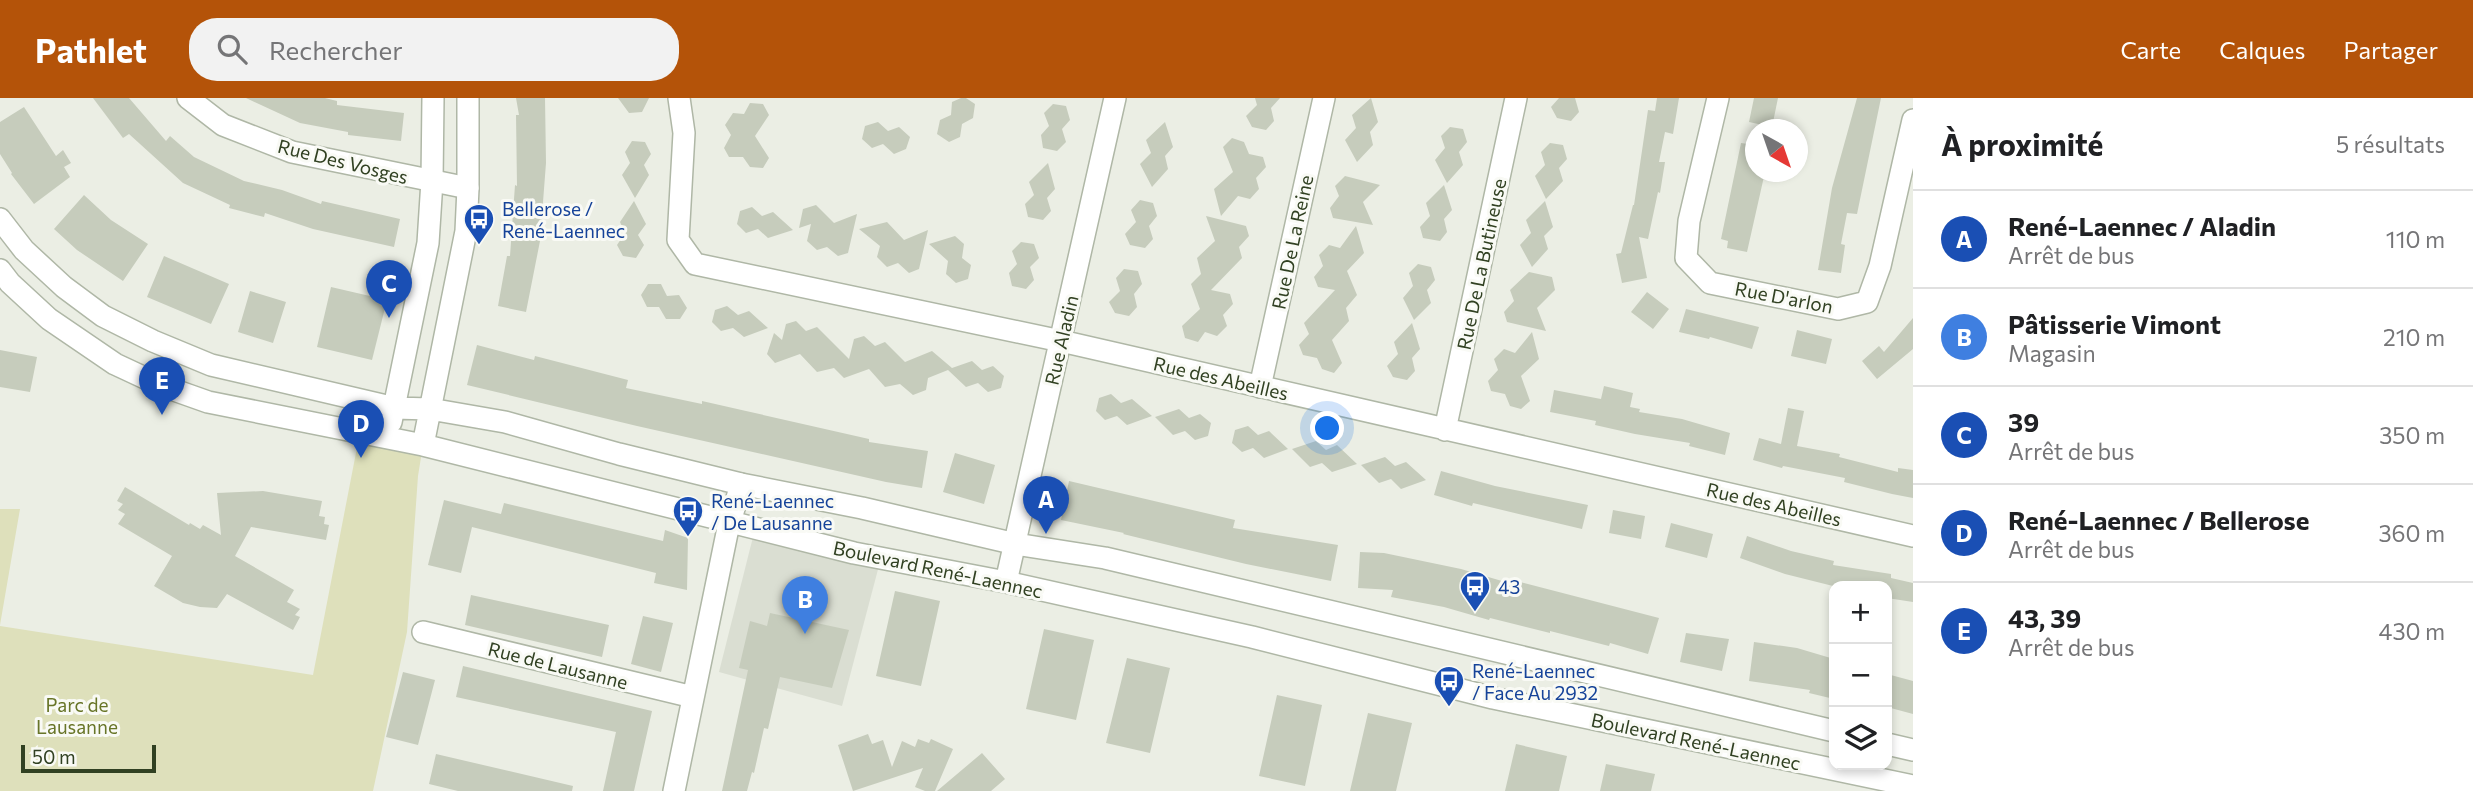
<!DOCTYPE html>
<html lang="fr">
<head>
<meta charset="utf-8">
<style>
	:root { --surface:#fff; --page:#f2f2f2; --text:#202124; --muted:#757577; --line:#e0e0e0; --accent:#b45309 }
	body { margin:0; font-family:Commissioner,sans-serif; background:var(--page); color:var(--text) }
	.controls { position:absolute; right:21px; bottom:21px; display:grid; overflow:hidden; border-radius:14px; box-shadow:0 4px 10px #0003 }
	.controls button { width:63px; height:63px; display:grid; place-items:center; padding:0; border:0; border-bottom:2px solid var(--line); background:var(--surface); color:var(--text); font:35px sans-serif }
	.compass { position:absolute; left:1745px; top:21px; width:63px; height:63px; border-radius:50%; background:var(--surface); box-shadow:0 4px 10px #0003; rotate:140deg }
	.scale { position:absolute; left:21px; bottom:18px; width:135px; box-sizing:border-box; padding-left:7px; border:4px solid #314122; border-top:0; font-size:19px; line-height:24px; white-space:nowrap; color:#314122; -webkit-text-stroke:5px #f9faf5; paint-order:stroke }
	.you { position:absolute; left:1328px; top:331px; width:24px; height:24px; margin:-18px; border:5px solid #fff; border-radius:50%; background:#1a73e8; box-shadow:0 0 0 10px #1a73e833 }
	.badge { display:grid; place-items:center; width:46px; height:46px; border-radius:50%; background:var(--accent); color:#fff; font-size:23px; font-weight:700 }
	.pin { position:absolute; translate:-50% -58px; filter:drop-shadow(0 2px 4px #0008) }
	.pin::after { content:''; position:absolute; top:37px; width:24px; height:21px; background:inherit; clip-path:polygon(0 0,100% 0,50% 100%) }
	.list { margin:0; padding:0; list-style:none }
	h2 { display:flex; justify-content:space-between; align-items:center; height:91px; margin:0; padding:0 28px; font-size:30px }
	h2 small { font-size:23px; font-weight:400; color:var(--muted) }
	.list li { display:grid; grid-template-columns:46px 1fr auto; gap:21px; align-items:center; box-sizing:border-box; height:98px; padding:0 28px; border-top:2px solid var(--line) }
	.list b { display:block; font-size:26px; white-space:nowrap }
	.list p { margin:0; font-size:23px; white-space:nowrap; color:var(--muted) }
	.list em { font-size:23px; font-style:normal; color:var(--muted) }
	.icon { flex:none; width:38px; height:38px; fill:none; stroke:currentColor; stroke-width:2; stroke-linecap:round; stroke-linejoin:round }
	.map { position:relative; flex:none; width:1913px; height:693px; overflow:hidden }
	header { display:flex; align-items:center; gap:42px; box-sizing:border-box; height:98px; padding:0 35px; background:var(--accent); color:#fff }
	header strong { font-size:33px }
	nav { display:flex; gap:38px; margin-inline-start:auto; font-size:24px }
	.search { width:490px; height:63px; background:var(--page); display:flex; align-items:center; gap:18px; box-sizing:border-box; padding:0 24px; border-radius:28px; color:var(--muted); font-size:26px }
	main { display:flex }
	aside { flex:1; background:var(--surface) }
	.map>svg:first-child { display:block }
</style>
</head>
<body>
<header>
<strong>Pathlet</strong>
<div class="search"><svg class="icon" aria-label="search" viewBox="0 0 24 24"><circle cx="10" cy="10" r="6"/><path d="M15 15l6 6"/></svg>Rechercher</div>
<nav><a>Carte</a><a>Calques</a><a>Partager</a></nav>
</header>
<main>
<div class="map">
<svg width="1913" height="693" viewBox="0 0 1913 693">
	<rect width="100%" height="100%" fill="#ebeee4"/>
	<path fill="#daded2" d="M755,431l126,29 -39,148 -123,-34z"/>
	<path fill="#dee0bb" d="M360,334l63,13 -5,31 -11,156 -34,159h-373v-165l313,49z
		M0,411h20l-20,116z"/>
	<path fill="#c6ccbc" d="M93,0h36l37,43 4,-5 24,21 50,24 38,9 39,14 1,-3 78,18 -6,28 -81,-18 -48,-16 -1,4 -35,-9 1,-3 -47,-22 -54,-49 -6,4z
		M246,0h79l12,3v4l67,8 -3,28 -53,-6v-3l-48,-9z
		M516,0h29l1,65 -6,78 -14,71 -28,-6 9,-50h3l5,-71 2,1 -1,-71h3z
		M618,0h31l-7,14 -13,1z
		M961,0h5l9,6 -2,14 -11,6 -2,13 -11,5 -12,-8 3,-14 11,-5 1,-13z
		M1255,0h25l-9,10 3,13 -8,9 -14,-3 -6,-11 11,-11z
		M1371,0l7,24 -8,10 3,13 -16,17 -12,-22 11,-12 -4,-13z
		M1559,0h16l4,14 -8,9 -14,-3 -6,-11z
		M1657,0h22l-6,36 -8,-2 -6,30h6l-5,31 -2,-1 -10,47 -9,-2 8,41 -25,5 -6,-29 5,-1 12,-48h1l14,-95 7,1z
		M1754,0h24l-6,29 -23,-5z
		M1857,0h24l-24,116 -10,-1 -6,31 4,1 -4,28 -23,-3 14,-82z
		M750,5l13,1 6,11 -14,21 14,22 -6,10 -13,-1 -7,-10h-14l-5,-9 7,-13 -6,-10 8,-12 11,1z
		M1053,6l13,2 4,14 -8,9 4,13 -9,9 -14,-3 -2,-13 8,-9 -5,-13z
		M24,9l32,49 7,-6 8,13 -7,4 6,10 -36,27 -23,-30 1,-1 -12,-19v-32z
		M878,24l10,9 11,-4 11,10 -4,12 -12,5 -11,-10 -11,4 -10,-9 3,-13z
		M1165,24l8,25 -8,9 3,13 -16,18 -12,-23 11,-11 -5,-13z
		M1450,29l13,2 4,13 -8,10 4,13 -16,18 -12,-23 10,-12 -4,-12z
		M1232,40l12,4 5,12 14,3 3,10 -10,11 3,11 -9,10 -12,-3 -17,20 -7,-27 19,-17 -10,-25z
		M632,43l13,1 6,12 -7,11 5,10 -14,23 -13,-23 8,-12 -5,-11z
		M1550,45l13,2 4,14 -8,9 4,13 -17,18 -11,-23 10,-11 -4,-13z
		M1741,45l14,2v27h10l-18,80 -20,-4 1,-7 -7,-2z
		M1048,65l7,26 -8,9 4,13 -8,9 -15,-3 -3,-13 9,-9 -5,-13z
		M1345,78l35,9 -17,17 10,23 -40,-7 -3,-10 9,-12 -4,-10z
		M1444,87l8,25 -8,9 3,13 -7,9 -17,-3 -3,-11 10,-11 -4,-13z
		M84,97l27,25 37,24 -25,37 -46,-31 -23,-21z
		M1140,102l13,3 4,13 -8,10 4,13 -8,9 -15,-3 -5,-11 11,-12 -5,-12z
		M634,103l12,23 -8,11 6,10 -8,13 -13,-2 -6,-11 8,-12 -5,-11z
		M1545,103l8,26 -9,9 4,13 -16,18 -12,-22 11,-12 -5,-13z
		M816,107l18,18 23,-9 -9,39 -10,3 -11,-9 -10,3 -10,-9 4,-17 -12,4 4,-19z
		M752,109l10,9 11,-4 20,18 -25,8 -10,-9 -12,4 -9,-9 3,-13z
		M1206,118l40,10 3,10 -10,11 3,11 -31,32 19,4 3,10 -10,11 4,11 -10,10 -12,-4 -7,10 -13,-4 -3,-12 18,-17 -9,-25 10,-10 -4,-16 18,-17z
		M887,124l17,18 24,-10 -9,39 -10,4 -11,-10 -11,4 -10,-10 3,-11 -21,-17z
		M1356,128l8,27 -17,18 10,24 -11,13 3,13 -17,19 10,23 -8,10 -12,-4 -5,-11 -14,-3 -4,-10 10,-11 -5,-11 31,-33 -17,-3 -4,-10 9,-11 -4,-11 10,-10 11,3z
		M955,138l9,8 -2,14 9,7 -3,14 -12,4 -10,-9 2,-13 -19,-17z
		M1021,144l13,2 5,14 -9,9 4,13 -8,9 -14,-3 -3,-13 8,-9 -5,-13z
		M164,158l65,28 -18,40 -64,-27z
		M1418,166l13,3 4,13 -8,10 4,13 -17,17 -11,-22 10,-12 -4,-13z
		M1124,171l14,2 4,13 -8,10 3,13 -8,9 -14,-3 -6,-11 11,-11 -4,-13z
		M1529,174l23,5 3,13 -18,18 9,23 -39,-9 -3,-10 10,-11 -4,-11z
		M648,186h13l6,12 12,-1 8,13 -7,11h-14l-7,-12h-12l-6,-12z
		M331,189l56,13 -15,60 -55,-13z
		M250,193l36,11 -13,41 -35,-11z
		M1647,194l22,17 -16,20 -22,-17z
		M727,208l11,9 11,-4 19,17 -24,9 -11,-9 -12,3 -9,-9 3,-12z
		M1686,211l73,18 -7,22 -42,-12 -1,2 -30,-7z
		M1913,220v31l-36,30 -15,-18 17,-15 5,6z
		M796,223l10,10 11,-4 32,32 5,-20 10,-3 11,10 10,-4 20,20 27,-11 20,17 20,-7 10,9 11,-4 11,10 -3,12 -13,4 -10,-9 -12,4 -18,-17 -20,8 -2,12 -13,5 -13,-11 -15,3 -16,-18 -25,9 -10,-10 -17,4 -17,-18 -25,9 -8,-9 7,-21 8,7 4,-16z
		M1412,225l8,26 -8,9 3,13 -8,9 -14,-3 -6,-11 11,-12 -4,-12z
		M1797,232l35,9 -6,25 -35,-8z
		M1532,234l7,27 -18,17 9,25 -9,8 -11,-3 -5,-12 -14,-3 -3,-10 10,-11 -4,-11 10,-10 11,4z
		M477,247l57,15 1,-4 93,24 -2,8 76,16v-3l44,10 123,28v3l59,9 -6,37 -36,-6 -249,-56 -170,-41z
		M0,252l37,7 -7,35 -30,-5z
		M1604,288l29,7 -3,14 10,2 -1,3 43,7 48,14 -5,22 -36,-9 1,-3 -55,-9 -40,-9 1,-4 -46,-9 4,-22 47,9z
		M1111,296l10,9 11,-4 20,17 -25,9 -10,-9 -12,4 -9,-9 3,-13z
		M1788,310l16,3 -7,35 43,8 -1,3 59,15v-4l15,2v28l-21,-4 -48,-12 1,-4 -62,-12 -1,2 -29,-8 6,-22 22,6z
		M1179,311l10,9 11,-4 11,9 -3,13 -13,4 -10,-9 -12,4 -18,-18z
		M1248,328l10,9 11,-4 19,18 -24,9 -11,-10 -11,4 -10,-9 3,-13z
		M1316,343l10,9 11,-5 20,19 -25,8 -10,-9 -12,4 -18,-18z
		M955,355l40,12 -11,39 -41,-12z
		M1385,359l10,9 11,-4 20,18 -25,9 -10,-10 -12,4 -18,-18z
		M1441,373l54,15 93,19 -6,24 -109,-26 -1,3 -38,-11z
		M1069,383l166,39 -2,8 105,17 -7,36 -85,-17 -123,-30 1,-1 -63,-13z
		M125,389l64,38 1,-2 10,6 3,-4 18,10 -4,-42 46,-2 59,10 -3,15 6,1 -1,7 5,1 -3,15 -75,-13 -16,29 59,34 -7,12 13,7 -5,6 5,2 -7,13 -66,-36 -10,14 -17,-1 -17,-4 -29,-17 18,-30 -54,-32 7,-10 -7,-4 5,-6 -6,-3z
		M444,402l57,14 3,-11 159,38 2,-11 23,8 -1,52 -33,-7 2,-10 -184,-46 -11,46 -33,-8z
		M1613,412l32,6 -4,23 -32,-6z
		M1671,425l42,11 -6,24 -42,-11z
		M1747,438l44,15 43,10 -1,4 58,9v4l22,5v19l-26,-4v-12h-54l-48,-12 -45,-16z
		M1360,454l24,1 77,16 58,17 1,-4 139,36 -11,36 -38,-11 -1,3 -59,-15v2l-60,-15 -1,2 -45,-13 -53,-10 2,-7 -35,-2z
		M895,493l45,10 -19,85 -45,-10z
		M471,497l138,30 -7,32 -137,-32z
		M770,515l79,17 -17,58 -52,-11 -12,52 -4,-1 -10,45 -2,-1 -5,19h-25l26,-121 -9,-2 11,-47 17,5z
		M643,518l30,7 -12,49 -30,-8z
		M1044,531l50,11 -18,80 -50,-11z
		M1686,535l43,6 -7,32 -42,-9z
		M1754,544l43,6 37,11v40l-25,-6 1,-3 -61,-9z
		M1127,560l43,10 -20,85 -44,-10z
		M463,568l189,45 -18,80h-31l13,-59 -160,-35z
		M403,574l32,8 -17,65 -32,-8z
		M1887,576l26,7v33l-26,-7z
		M1277,597l45,10 -17,81 -46,-10z
		M1368,615l44,10 -16,68h-46z
		M868,636l4,10 11,-4 9,27 10,-26 13,6 3,-8 11,4 2,-4 22,10 -18,42h-10l-10,-4 8,-19 -70,23 -15,-46z
		M1516,646l51,12 -8,35h-54z
		M982,655l23,26 -14,12h-54z
		M436,656l137,32 -1,5h-114l-29,-7z
		M1606,666l49,10 -4,17h-51z"/>
	<g fill="none" stroke-linecap="round" stroke-linejoin="round">
		<g stroke="#afb7a6" stroke-width="24">
			<path id="minor" d="M188,0l35,27 69,27 176,36
				M679,0l5,35 -6,107 17,24 366,77 852,195
				M1718,0l-29,123 -3,37 24,25 128,26 29,-7 13,-36 33,-146
				M1260,289l64,-289
				M1445,332l71,-332
				M1006,484l109,-484
				M423,534l270,65
				M674,693l53,-258 14,-49"/>
		</g>
		<g stroke="#afb7a6" stroke-width="24">
			<path id="tertiary" d="M0,121l24,31 40,37 39,29 50,25 58,24 184,43 35,1 75,13 114,32 122,30 121,24 154,36 89,14 729,173
				M0,172l10,13 39,36 66,45 45,21 48,17 215,43 431,108 152,29 246,55 241,61 420,88
				M391,324l37,-179 4,-62 1,-83
				M423,347l43,-214 2,-43v-90
				M1887,646l26,6"/>
		</g>
		<use href="#minor" stroke="#fff" stroke-width="21"/>
		<use href="#tertiary" stroke="#fff" stroke-width="21"/>
	</g>
	<defs>
		<g id="bus-pin" transform="scale(1.575)"><path d="M0 17L-7.5 6A9.5 9.5 0 1 1 7.5 6Z" fill="#1a4fb4" stroke="#f9faf5"/><path d="M-5-6H5V4H4V6H2V4H-2V6H-4V4H-5ZM-3.5-4V0h7V-4ZM-3.5 1.2v1.5H-2V1.2ZM2 1.2v1.5H3.5V1.2Z" fill="#fff"/></g>
	</defs>
	<g fill-rule="evenodd">
		<use href="#bus-pin" x="479" y="121"/>
		<use href="#bus-pin" x="688" y="413"/>
		<use href="#bus-pin" x="1475" y="488"/>
		<use href="#bus-pin" x="1449" y="583"/>
	</g>
	<g text-anchor="middle" dominant-baseline="central" stroke-width="6" stroke-linejoin="round" paint-order="stroke">
		<g font-size="19" fill="#314122" stroke="#f9faf5">
			<text transform="translate(343 63) rotate(14)">Rue Des Vosges</text>
			<text transform="translate(1292 144) rotate(-78)">Rue De La Reine</text>
			<text transform="translate(1481 166) rotate(-78)">Rue De La Butineuse</text>
			<text transform="translate(1784 199) rotate(11)">Rue D'arlon</text>
			<text transform="translate(1061 242) rotate(-77)">Rue Aladin</text>
			<text transform="translate(1221 280) rotate(13)">Rue des Abeilles</text>
			<text transform="translate(1774 406) rotate(13)">Rue des Abeilles</text>
			<text transform="translate(938 471) rotate(12)">Boulevard René-Laennec</text>
			<text transform="translate(558 567) rotate(14)">Rue de Lausanne</text>
			<text transform="translate(1696 643) rotate(12)">Boulevard René-Laennec</text>
		</g>
		<g font-size="19" fill="#164399" stroke="#f9faf5" text-anchor="start">
			<text x="502" y="110">Bellerose /<tspan x="502" dy="22">René-Laennec</tspan></text>
			<text x="711" y="402">René-Laennec<tspan x="711" dy="22">/ De Lausanne</tspan></text>
			<text x="1498" y="488">43</text>
			<text x="1472" y="572">René-Laennec<tspan x="1472" dy="22">/ Face Au 2932</tspan></text>
		</g>
		<g font-size="19" fill="#687528" stroke="#f9faf5">
			<text x="77" y="606">Parc de<tspan x="77" dy="22">Lausanne</tspan></text>
		</g>
	</g>
</svg>
<div class="controls">
<button>+</button>
<button>−</button>
<button><svg class="icon" aria-label="layers" viewBox="0 0 24 24"><path d="M12 4l9 5-9 5-9-5zM3 14l9 5 9-5"/></svg></button>
</div>
<svg class="compass" viewBox="-18 -18 36 36"><path d="M0-13l5 13h-10z" fill="#e53935"/><path d="M0 13l5-13h-10z" fill="#757577"/></svg>
<div class="scale">50 m</div>
<div class="you"></div>
<div class="pin badge" style="left:1046px;top:436px;background:#1a4fb4">A</div>
<div class="pin badge" style="left:805px;top:536px;background:#3f7fe0">B</div>
<div class="pin badge" style="left:389px;top:220px;background:#1a4fb4">C</div>
<div class="pin badge" style="left:361px;top:360px;background:#1a4fb4">D</div>
<div class="pin badge" style="left:162px;top:317px;background:#1a4fb4">E</div>
</div>
<aside>
<h2>À proximité<small>5 résultats</small></h2>
<ul class="list">
<li><span class="badge" style="background:#1a4fb4">A</span><div><b>René-Laennec / Aladin</b><p>Arrêt de bus</p></div><em>110 m</em></li>
<li><span class="badge" style="background:#3f7fe0">B</span><div><b>Pâtisserie Vimont</b><p>Magasin</p></div><em>210 m</em></li>
<li><span class="badge" style="background:#1a4fb4">C</span><div><b>39</b><p>Arrêt de bus</p></div><em>350 m</em></li>
<li><span class="badge" style="background:#1a4fb4">D</span><div><b>René-Laennec / Bellerose</b><p>Arrêt de bus</p></div><em>360 m</em></li>
<li><span class="badge" style="background:#1a4fb4">E</span><div><b>43, 39</b><p>Arrêt de bus</p></div><em>430 m</em></li>
</ul>
</aside>
</main>
</body>
</html>
